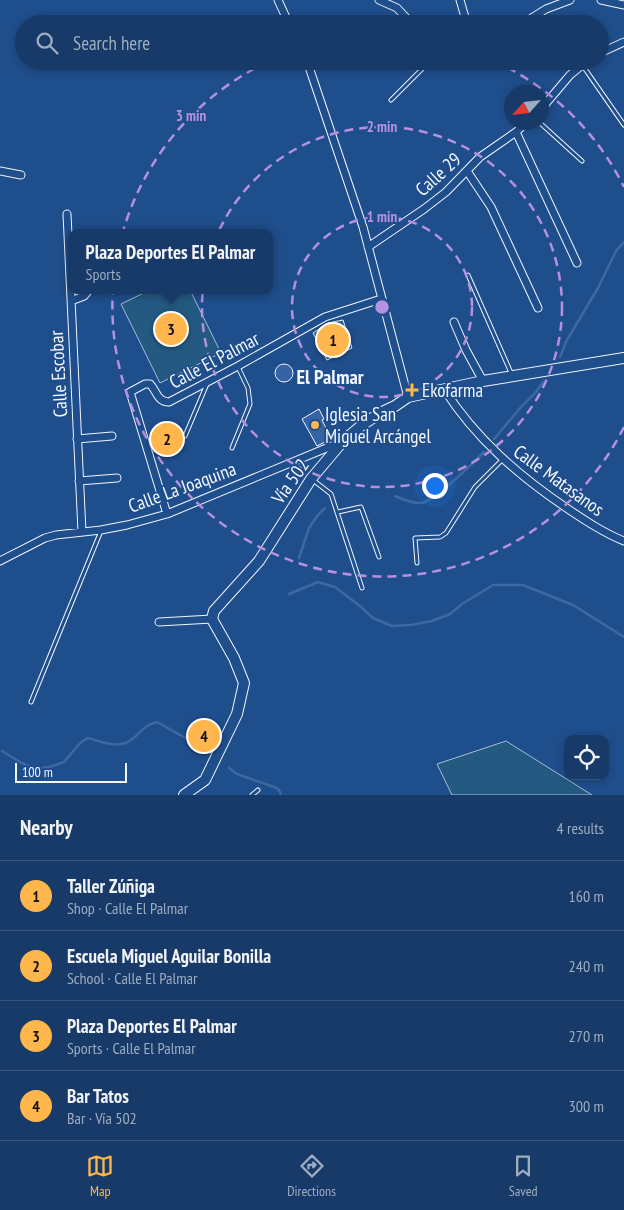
<!DOCTYPE html>
<html lang="en">
<head>
<meta charset="utf-8">
<style>
	:root { --surface:#173a69; --page:#244571; --text:#f1f3f6; --muted:#9eadc0; --line:#36547d; --accent:#ffb74d }
	body { margin:0; font-family:"PT Sans Narrow",sans-serif; background:var(--page); color:var(--text) }
	.controls { position:absolute; right:15px; bottom:15px; display:grid; overflow:hidden; border-radius:10px; box-shadow:0 2px 8px #0003 }
	.controls button { width:45px; height:45px; display:grid; place-items:center; padding:0; border:0; border-bottom:1px solid var(--line); background:var(--surface); color:var(--text); font:25px sans-serif }
	.compass { position:absolute; left:504px; top:85px; width:45px; height:45px; border-radius:50%; background:var(--surface); box-shadow:0 2px 8px #0003; rotate:243deg }
	.scale { position:absolute; left:15px; bottom:12px; width:112px; box-sizing:border-box; padding-left:5px; border:2px solid #f2f6ff; border-top:0; font-size:14px; line-height:18px; white-space:nowrap; color:#f2f6ff; -webkit-text-stroke:4px #1f4e8c; paint-order:stroke }
	.you { position:absolute; left:434px; top:485px; width:18px; height:18px; margin:-12px; border:4px solid #fff; border-radius:50%; background:#1a73e8; box-shadow:0 0 0 8px #1a73e833 }
	.badge { display:grid; place-items:center; width:32px; height:32px; border-radius:50%; background:var(--accent); color:#111; font-size:16px; font-weight:700 }
	.pin { position:absolute; translate:-50% -50%; border:2px solid #fff; box-shadow:0 1px 5px #0006 }
	.popup { position:absolute; left:68px; top:229px; width:205px; height:65px; box-sizing:border-box; display:grid; place-content:center; border-radius:10px; background:var(--surface); filter:drop-shadow(0 1px 4px #0005); font-size:16px; white-space:nowrap; color:var(--muted) }
	.popup b { font-size:19px; color:var(--text) }
	.popup::after { content:''; position:absolute; left:50%; top:100%; margin-left:-10px; border:10px solid transparent; border-top-color:var(--surface) }
	.list { margin:0; padding:0; list-style:none }
	h2 { display:flex; justify-content:space-between; align-items:center; height:65px; margin:0; padding:0 20px; font-size:21px }
	h2 small { font-size:16px; font-weight:400; color:var(--muted) }
	.list li { display:grid; grid-template-columns:32px 1fr auto; gap:15px; align-items:center; box-sizing:border-box; height:70px; padding:0 20px; border-top:1px solid var(--line) }
	.list b { display:block; font-size:19px; white-space:nowrap }
	.list p { margin:0; font-size:16px; white-space:nowrap; color:var(--muted) }
	.list em { font-size:16px; font-style:normal; color:var(--muted) }
	.icon { flex:none; width:28px; height:28px; fill:none; stroke:currentColor; stroke-width:2; stroke-linecap:round; stroke-linejoin:round }
	.map { position:relative; flex:none; width:624px; height:795px; overflow:hidden }
	.search { position:absolute; background:var(--surface); box-shadow:0 2px 8px #0003; left:15px; right:15px; top:15px; height:55px; display:flex; align-items:center; gap:12px; box-sizing:border-box; padding:0 18px; border-radius:28px; color:var(--muted); font-size:19px }
	.sheet { height:345px; background:var(--surface) }
	nav { display:flex; justify-content:space-around; align-items:center; box-sizing:border-box; height:70px; border-top:1px solid var(--line); background:var(--surface); font-size:14px; color:var(--muted) }
	nav a { display:grid; justify-items:center; gap:2px }
	nav .on { color:var(--accent) }
	.map>svg:first-child { display:block }
</style>
</head>
<body>
<div class="map">
<svg width="624" height="795" viewBox="0 0 624 795">
	<rect width="100%" height="100%" fill="#1f4e8c"/>
	<path fill="#245a82" stroke="#a8bbd7" d="M150,290h40l31,63 -61,30 -39,-79z
		M506,741l86,54h-140l-15,-31z"/>
	<g fill="none" stroke-linecap="round" stroke-linejoin="round">
		<path stroke="#3b69a3" stroke-width="2.5" d="M560,357l7,-17 31,-52 18,-37 8,-9
			M494,439l27,-32 15,-15 7,-10
			M395,496c7,3 18,8 26,7 13,-1 52,-40 63,-51
			M299,558l10,-30 9,-13 7,-7
			M289,594l29,-12 17,5 25,19 13,12 19,8 19,-1 21,-4 18,-7 12,-10 31,-19h30l50,20 51,32
			M2,751l18,11 15,7 14,-2 15,-5 16,-19 8,-5c13,4 31,11 43,2 10,-7 13,-15 26,-18l32,18
			M229,768l8,6 40,14 3,4 1,3"/>
	</g>
	<path fill="#3563a3" stroke="#f2f6ff" d="M343,320l9,28 -25,12 -14,-27 15,-10z
		M275 373a9 9 0 1 1 18 0a9 9 0 1 1-18 0Z
		M319,409l5,10 -2,1 5,10 -1,1 2,5 -3,2 2,3 -10,5 -15,-27z"/>
	<g fill="none" stroke-linecap="round" stroke-linejoin="round">
		<g stroke="#f2f6ff" stroke-width="5">
			<path id="lane" d="M583,66l41,59
				M391,100l39,-39
				M539,122l43,39
				M468,275l44,100
				M185,436l22,-52
				M232,448l18,-44 -2,-16 -10,-21
				M313,480l18,14 31,94
				M338,512l23,-5 18,50
				M417,563l-2,-25 25,-1 6,-4 29,-46 27,-27
				M31,702l70,-171
				M252,795l6,-5"/>
		</g>
		<g stroke="#f2f6ff" stroke-width="9">
			<path id="street" d="M278,0l11,24
				M379,0l18,8 15,16
				M460,0l7,24
				M601,0l23,5
				M522,24l24,-15 24,-9
				M600,53l24,-11
				M307,61l56,166 45,170
				M542,108l28,-33 17,-14
				M516,132l61,131
				M0,171l21,4
				M467,171l24,36 47,101
				M67,214l15,318
				M368,247l56,-38 22,-17 34,-35 36,-25 11,-10
				M71,301l13,-5 5,-6
				M454,322l12,28 17,31
				M444,389c32,50 75,87 124,120 18,12 36,24 56,32
				M77,439l35,-3
				M79,481l38,-3
				M167,514l-37,-122 15,-8h5c7,7 7,18 19,18l69,-36 87,-49 56,-18
				M0,561l45,-23 11,-3 45,-5 26,-5 40,-11 174,-72
				M159,622l53,-3"/>
		</g>
		<g stroke="#f2f6ff" stroke-width="12">
			<path id="secondary" d="M184,795l21,-15 32,-66 7,-31 -10,-25 -22,-39 2,-8 45,-50 52,-82 32,-38 19,-16 18,-12 15,-7 13,-9 75,-16 141,-23"/>
		</g>
		<use href="#lane" stroke="#1f4e8c" stroke-width="3"/>
		<use href="#street" stroke="#1f4e8c" stroke-width="7"/>
		<use href="#secondary" stroke="#1f4e8c" stroke-width="10"/>
	</g>
	<g fill="none" stroke="#b691df" stroke-width="2.5" stroke-dasharray="9 6">
		<circle cx="382" cy="307" r="90"/>
		<circle cx="382" cy="307" r="180"/>
		<path d="M624 427A270 270 0 1 1 270 61M494 61A270 270 0 0 1 624 187"/>
	</g>
	<g fill="#ffb74d" stroke="#1f4e8c" stroke-width="2">
		<path d="M409.5 382.5h5v5h5v5h-5v5h-5v-5h-5v-5h5z"/>
		<circle cx="315" cy="425" r="5"/>
	</g>
	<g text-anchor="middle" dominant-baseline="central" stroke-width="4" stroke-linejoin="round" paint-order="stroke">
		<g font-size="19" fill="#f2f6ff" stroke="#1f4e8c">
			<text transform="translate(438 174) rotate(-42)">Calle 29</text>
			<text transform="translate(214 360) rotate(-28)">Calle El Palmar</text>
			<text transform="translate(58 374) rotate(-93)">Calle Escobar</text>
			<text transform="translate(559 480) rotate(36)">Calle Matasanos</text>
			<text transform="translate(290 481) rotate(-55)">Vía 502</text>
			<text transform="translate(182 487) rotate(-20)">Calle La Joaquina</text>
		</g>
		<g font-size="19" fill="#f2f6ff" stroke="#1f4e8c" text-anchor="start">
			<text x="422" y="390">Ekofarma</text>
			<text x="325" y="414">Iglesia San<tspan x="325" dy="22">Miguel Arcángel</tspan></text>
		</g>
		<g font-size="20" font-weight="bold" fill="#f2f6ff" stroke="#1f4e8c">
			<text x="330" y="377">El Palmar</text>
		</g>
	</g>
	<circle cx="382" cy="307" r="8" fill="#b691df" stroke="#1f4e8c" stroke-width="2.5"/>
	<g font-size="15" text-anchor="middle" font-weight="bold" fill="#b691df" stroke="#1f4e8c" stroke-width="4" stroke-linejoin="round" paint-order="stroke">
		<text x="191" y="121">3 min</text>
		<text x="382" y="132">2 min</text>
		<text x="382" y="222">1 min</text>
	</g>
</svg>
<div class="controls">
<button><svg class="icon" aria-label="locate" viewBox="0 0 24 24"><circle cx="12" cy="12" r="6"/><path d="M12 2v4M12 18v4M2 12h4M18 12h4"/></svg></button>
</div>
<svg class="compass" viewBox="-18 -18 36 36"><path d="M0-13l5 13h-10z" fill="#e53935"/><path d="M0 13l5-13h-10z" fill="#9eadc0"/></svg>
<div class="scale">100 m</div>
<div class="you"></div>
<div class="pin badge" style="left:333px;top:340px">1</div>
<div class="pin badge" style="left:167px;top:439px">2</div>
<div class="pin badge" style="left:171px;top:329px">3</div>
<div class="popup"><b>Plaza Deportes El Palmar</b>Sports</div>
<div class="pin badge" style="left:204px;top:736px">4</div>
<div class="search"><svg class="icon" aria-label="search" viewBox="0 0 24 24"><circle cx="10" cy="10" r="6"/><path d="M15 15l6 6"/></svg>Search here</div>
</div>
<section class="sheet">
<h2>Nearby<small>4 results</small></h2>
<ul class="list">
<li><span class="badge">1</span><div><b>Taller Zúñiga</b><p>Shop · Calle El Palmar</p></div><em>160 m</em></li>
<li><span class="badge">2</span><div><b>Escuela Miguel Aguilar Bonilla</b><p>School · Calle El Palmar</p></div><em>240 m</em></li>
<li><span class="badge">3</span><div><b>Plaza Deportes El Palmar</b><p>Sports · Calle El Palmar</p></div><em>270 m</em></li>
<li><span class="badge">4</span><div><b>Bar Tatos</b><p>Bar · Vía 502</p></div><em>300 m</em></li>
</ul>
</section>
<nav>
<a class="on"><svg class="icon" aria-label="map" viewBox="0 0 24 24"><path d="M3 6l6-2 6 2 6-2v14l-6 2-6-2-6 2zM9 4v14M15 6v14"/></svg>Map</a>
<a><svg class="icon" aria-label="directions" viewBox="0 0 24 24"><path d="M12 3l9 9-9 9-9-9zM9 14v-3h6M13 9l2 2-2 2"/></svg>Directions</a>
<a><svg class="icon" aria-label="saved" viewBox="0 0 24 24"><path d="M7 4h10v16l-5-4-5 4z"/></svg>Saved</a>
</nav>
</body>
</html>
